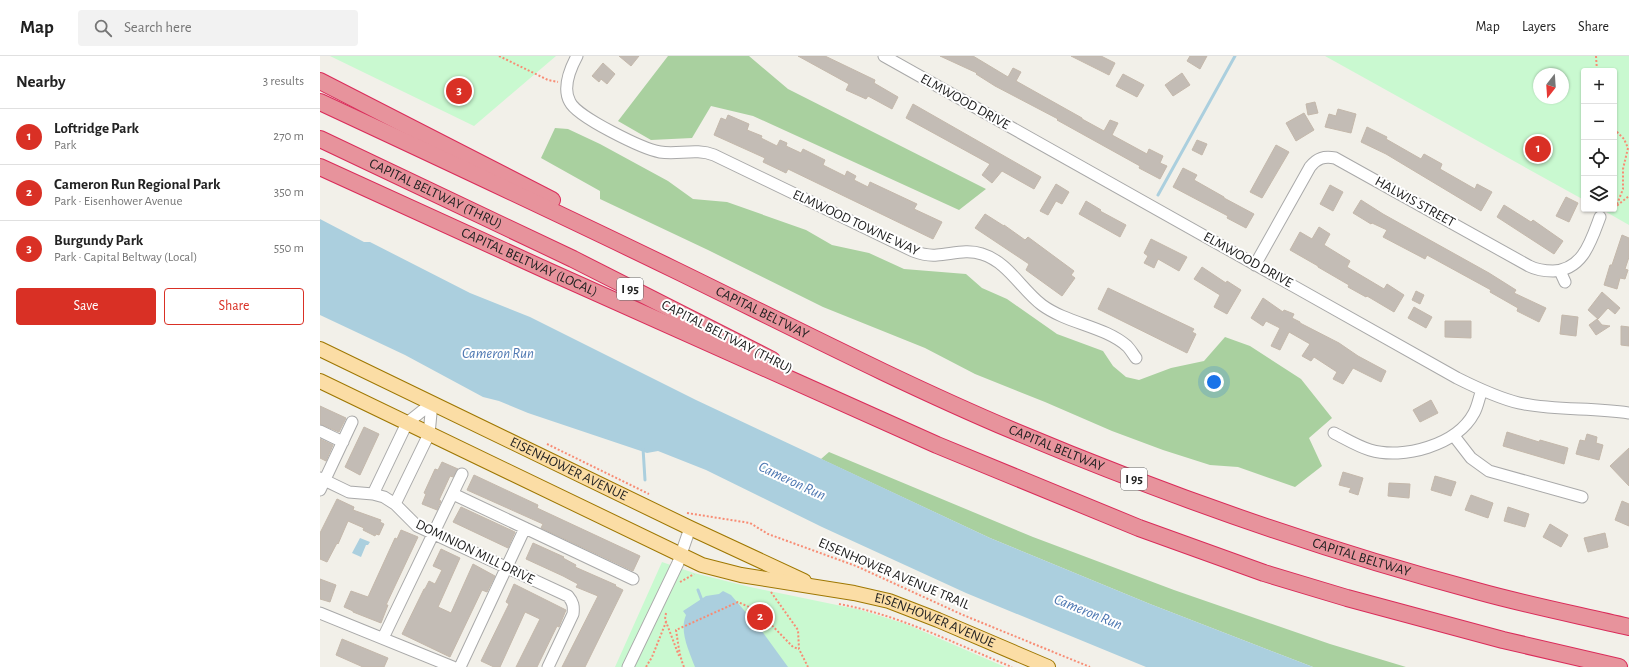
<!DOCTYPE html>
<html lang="en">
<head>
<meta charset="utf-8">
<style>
	:root { --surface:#fff; --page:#f2f2f2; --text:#222; --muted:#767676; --line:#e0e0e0; --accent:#d93025 }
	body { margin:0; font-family:"Alegreya Sans",sans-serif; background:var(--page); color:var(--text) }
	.controls { position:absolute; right:12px; top:12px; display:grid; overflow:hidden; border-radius:4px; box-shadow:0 1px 3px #0004 }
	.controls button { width:36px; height:36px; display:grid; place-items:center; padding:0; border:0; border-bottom:1px solid var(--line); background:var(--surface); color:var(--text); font:20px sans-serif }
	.compass { position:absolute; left:1213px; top:12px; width:36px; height:36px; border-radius:50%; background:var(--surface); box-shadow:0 1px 3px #0004; rotate:197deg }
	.you { position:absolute; left:894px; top:326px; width:14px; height:14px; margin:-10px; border:3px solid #fff; border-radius:50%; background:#1a73e8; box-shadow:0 0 0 6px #1a73e833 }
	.badge { display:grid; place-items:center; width:26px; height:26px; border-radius:50%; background:var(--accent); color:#fff; font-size:13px; font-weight:700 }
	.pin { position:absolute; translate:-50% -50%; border:2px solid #fff; box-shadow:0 1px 4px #0006 }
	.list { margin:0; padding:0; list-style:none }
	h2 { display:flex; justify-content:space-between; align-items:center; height:52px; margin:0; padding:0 16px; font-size:17px }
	h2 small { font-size:13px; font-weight:400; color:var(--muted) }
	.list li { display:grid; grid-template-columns:26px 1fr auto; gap:12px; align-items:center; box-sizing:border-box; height:56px; padding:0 16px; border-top:1px solid var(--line) }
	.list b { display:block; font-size:15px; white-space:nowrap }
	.list p { margin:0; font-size:13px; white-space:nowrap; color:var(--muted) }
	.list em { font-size:13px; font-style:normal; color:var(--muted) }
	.actions { display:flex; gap:8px; padding:12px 16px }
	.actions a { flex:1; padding:9px 0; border:1px solid var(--accent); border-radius:4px; text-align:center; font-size:14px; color:var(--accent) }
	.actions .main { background:var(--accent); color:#fff }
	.icon { flex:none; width:22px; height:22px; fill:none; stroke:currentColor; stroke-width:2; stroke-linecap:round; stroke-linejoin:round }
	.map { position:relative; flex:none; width:1309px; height:611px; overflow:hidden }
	header { display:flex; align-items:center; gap:24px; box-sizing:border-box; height:56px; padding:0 20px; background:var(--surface); border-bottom:1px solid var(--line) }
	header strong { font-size:19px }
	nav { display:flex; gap:22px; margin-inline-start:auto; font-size:14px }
	.search { width:280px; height:36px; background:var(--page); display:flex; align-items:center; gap:10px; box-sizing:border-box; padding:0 14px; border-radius:4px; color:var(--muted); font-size:15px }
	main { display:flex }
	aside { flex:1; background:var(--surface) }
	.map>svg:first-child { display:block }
</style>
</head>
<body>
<header>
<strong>Map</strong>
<div class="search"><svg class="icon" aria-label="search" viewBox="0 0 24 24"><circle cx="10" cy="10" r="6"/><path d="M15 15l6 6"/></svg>Search here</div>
<nav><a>Map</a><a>Layers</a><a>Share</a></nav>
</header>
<main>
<aside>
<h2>Nearby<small>3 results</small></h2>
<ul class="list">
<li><span class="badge">1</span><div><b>Loftridge Park</b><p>Park</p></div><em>270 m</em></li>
<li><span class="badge">2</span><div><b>Cameron Run Regional Park</b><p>Park · Eisenhower Avenue</p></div><em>350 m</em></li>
<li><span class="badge">3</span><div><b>Burgundy Park</b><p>Park · Capital Beltway (Local)</p></div><em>550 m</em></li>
</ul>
<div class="actions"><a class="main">Save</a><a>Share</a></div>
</aside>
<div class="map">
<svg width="1309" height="611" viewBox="0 0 1309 611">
	<rect width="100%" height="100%" fill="#f2f0e9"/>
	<path fill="#a9d09f" d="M348,0h81l39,33 198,100 -27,21 -206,-94 -42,-10 -19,32 -41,2 -33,-19z
		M235,72l13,1 32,15 68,37 25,18 34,3 79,28 26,15 37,8 35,16 62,5 16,14 25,11 50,35 46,17 10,15 13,11 13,3 32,-12 33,-7 21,-24 25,9 51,33 31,39 -23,20 13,28 -27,21 -57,-20 -28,-2 -47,-15 -51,-19 -67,-29 -70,-28 -50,-26 -102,-41 -115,-57 -108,-51v-8l-59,-33z
		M509,396l204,85 141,53 156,54 76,23h-93l-163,-63 -160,-66 -169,-79z"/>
	<path fill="#c9f9d0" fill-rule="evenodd" d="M10,0h226l-82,70z
		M1005,0h304v169l-28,-16h13v-138h-30v129zM1219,18h24v24h-24z
		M342,506l32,11 56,14 111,23 45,14 99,43h-390z"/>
	<path fill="#abcfde" d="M0,163l44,23h6l100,51 60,24 166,83 294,138 160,66 163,63h-167l-180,-74 -144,-66 -116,-57 -48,-19 -11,2 -119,-40 -29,-12 -16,-4 -78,-42 -85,-40z
		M40,482l10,4 -2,3h-2l-5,12 -9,-4z
		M403,535l8,4 30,35 27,37h-93c-6,-16 -16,-36 -9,-52l-3,-4 23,-15 13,-2z"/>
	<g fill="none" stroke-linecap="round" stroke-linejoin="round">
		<path stroke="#abcfde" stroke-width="3" d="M838,139l77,-139
			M323,392l2,32
			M378,534l5,13"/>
	</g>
	<path fill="#c3bcb5" stroke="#c4b8ab" d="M299,0h20l-8,10z
		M478,0h27l50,24 -1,3 24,14 -6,12 -24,-13 -2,3 -20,-9 3,-6z
		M620,0h33l35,21 5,-9 8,4 -5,9 66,37v1l22,12 6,-11 8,3 -6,12 35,19 2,-5 14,7 -3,7 7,3 -7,13 -21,-11 1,-2 -83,-46 1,-1 -63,-33 -19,-12 1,-1z
		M751,0h30l14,7 -6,12z
		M870,0h17l-7,13 -13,-8z
		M283,7l12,11 -8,10 -6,-5 -2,3 -7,-6z
		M862,17l8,12 -17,11 -8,-11z
		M803,18l21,11 -7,12 -21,-11z
		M995,46l3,11 -10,2 -2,-11z
		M593,48l128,73 -7,12 -32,-18 -10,12 -10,-8 8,-11 -84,-46z
		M1018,53l18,5 -5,19 -26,-6 4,-13 7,2z
		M984,57l10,17 -18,11 -10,-18z
		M408,59l21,9 -2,6 15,6 -1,2 16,8 3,-6 7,3 -1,3 15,7 2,-4 22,11 -2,5 22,11 2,-5 9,5 -2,4 14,7 2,-5 47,22 -3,5 28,13 -9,17 -145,-70 -2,4 -23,-11 2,-4 -51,-23 7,-17 5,2z
		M1047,71l20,10 -1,2 35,20 3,-5 18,10 -2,5 35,20 2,-5 15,8 -11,19 -95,-57 -25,-12z
		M877,84l10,4 -5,11 -10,-5z
		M956,89l13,7 -27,46 -12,-6z
		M863,112l14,7 -3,5 30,17v1l30,16 -8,14 -19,-10 1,-2 -55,-29z
		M736,128l13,8 -7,12 -6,-3 -8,14 -8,-4z
		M1010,129l13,7 -10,19 -13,-7z
		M1246,141l12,6 -9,19 -13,-6z
		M1041,144l22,14 106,59 27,17 -2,3 32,15 -7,14 -22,-11 1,-3 -28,-16 1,-2 -64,-35 -2,4 -42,-22 4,-7 -15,-7 -1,1 -18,-11z
		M766,145l15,9 -1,1 26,14 -6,12 -41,-23z
		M1184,149l27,17 2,-2 30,21 -9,13 -57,-37z
		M665,158l19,12v-1l21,15 3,-3 46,34 -3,4 4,3 -13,18 -36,-26 3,-6 -54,-36z
		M999,171l11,7 -6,11 26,16 -3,6 37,22 3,-5 17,11 -10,17 -27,-16 -1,1 -18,-10 1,-2 -31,-18v-1l-28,-16 10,-18 12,7z
		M1302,179l7,3v19l-4,12 3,1 -3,9 -5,-1 -3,11 -13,-4 6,-20h2z
		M831,183l36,18 -8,14 -21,-12 -4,9 -10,-5 4,-7 -4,-3z
		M882,211l24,16 1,-2 14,9 -14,24 -13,-7 6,-12 -26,-16z
		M788,232l86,41 -2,3 4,2 -9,19 -89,-44z
		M1096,235l8,4 -4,9 -8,-4z
		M1282,236l18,16 -5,6 -7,-6 -10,11 -10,-9z
		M943,242l20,14 1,-2 10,4 -2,4 8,4v1l39,20 19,13 28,15 -5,11 -28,-14 -10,16 -10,-5 4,-7 -23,-15 -3,4 -9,-5 8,-12 -21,-12 -9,18 -9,-4 9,-18 -14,-7 -3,5 -12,-8z
		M1094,251l18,10 -6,11 -18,-10z
		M1242,259l16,2 -2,19 -16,-2z
		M1277,263l5,6 8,1 -14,9 -7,-10z
		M1125,265h26v17l-26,-1z
		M1301,270l8,1v19l-8,-1z
		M1111,344l7,13 -18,9 -7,-12z
		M0,350l26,12 -7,14 -19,-8z
		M44,371l15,7 -19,41 -15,-8z
		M1187,376l32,10 1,-2 28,8 -4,16 -61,-18z
		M1267,378l10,3 -1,6 7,2 -4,15 -23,-6 4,-14 5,1z
		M0,383l13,6 -7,16 -6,-3z
		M1309,392v38l-19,-20z
		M122,406l16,7 -5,8 -3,-1 -11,24 2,1 -4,9 -15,-6 4,-10 -2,-1 11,-24 3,1z
		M1023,416l20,6 -5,17 -9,-3 2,-4 -12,-3z
		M154,419l64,30 -1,3 103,48 -7,15 -92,-43 2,-4 -76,-34z
		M1115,420l21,6 -5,14 -20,-6z
		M1069,427l21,1 -1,14 -21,-2z
		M1151,439l22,8 -5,15 -23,-8z
		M17,443l17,8 -1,3 28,10 -1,2 4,2 -5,11 -3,-1 -1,2 -12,-6 1,-2 -16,-7 -10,23 -1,-1 -10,19 -7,-3v-26z
		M1302,445l7,3v22l-14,-6z
		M141,451l54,25 -7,16 -55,-26z
		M1188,451l21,7 -4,13 -21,-6z
		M1230,468l18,11 -7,12 -18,-10z
		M81,474l17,7 -32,68h2l-7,18 -28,-11v-1l-9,-4 7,-16 17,6 27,-59 2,1z
		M1285,477l3,14 -20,5 -4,-14z
		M213,487l31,14 -1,1 13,7 -1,2 41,18 -1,1 8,4 -38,77h-23l36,-71 -22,-9 2,-3 -15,-8 -37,-17z
		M121,493l19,9 -22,49 13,6 22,-49 22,12 -8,16 -5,-2 -32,67 -48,-23 22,-45h1l4,-8 6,3 7,-14 -9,-4z
		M0,523l16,6 -6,17 -10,-3z
		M194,528l52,26 -7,17 -2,-1 -20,41h-21l24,-48 -15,-7 -25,55h-6l-13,-6 28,-57 -3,-2z
		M22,583l46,19 -4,9h-21l-27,-12z"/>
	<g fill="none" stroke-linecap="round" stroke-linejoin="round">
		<g stroke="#a9a9a9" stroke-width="13">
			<path id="minor" d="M257,0c-7,13 -15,32 -7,46 7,15 73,47 90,50 18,3 36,-4 54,3l199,96c8,3 15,5 24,4 15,-1 30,-6 45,-1 26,8 39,35 60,51 26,19 62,21 85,41 3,3 6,8 9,12
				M564,0l573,322c20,10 41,20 62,25 36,8 74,4 110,10
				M935,209l55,-98c7,-9 14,-11 25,-9l194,108c8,4 15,5 24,5 30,-1 38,-30 47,-54
				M1240,215l5,11
				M0,375l23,11
				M1014,377c12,6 23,13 36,17 33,10 87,-5 104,-37 4,-7 5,-16 8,-23
				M1134,380l17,22 18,13 93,26
				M0,422l29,14 24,2 11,3 11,7 22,22 151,70c5,6 6,10 5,18l-25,53
				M0,434l32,-68
				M53,438l34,-71 25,-20
				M133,438l180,85
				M75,448l34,-70 3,-31
				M0,557l133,54
				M63,582l79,-164
				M140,611l65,-139
				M308,611l50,-104 12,-35"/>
		</g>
		<g stroke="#9e7702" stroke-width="16">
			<g id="major">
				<path id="s1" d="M0,293l370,179 114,53"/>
				<path id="s2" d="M0,325l382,184 39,10 113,18 35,8 49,19 110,47"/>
			</g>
		</g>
		<g stroke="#da2c5a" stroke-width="18">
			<g id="highway">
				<path d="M0,25l232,119"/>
				<path id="s3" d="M0,46c118,55 236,110 353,167 113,55 225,113 341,162 150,63 305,118 463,160 50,14 101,24 152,36"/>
				<path id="s4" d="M0,83l253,120 199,101"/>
				<path id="s5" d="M0,111l228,104 389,174 202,83 125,45 83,25 156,42 116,27"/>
			</g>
		</g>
		<path stroke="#f88c74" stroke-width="2" stroke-dasharray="2 2" stroke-linecap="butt" d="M179,0l49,24 10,2
			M1276,0l1,15
			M1294,73l10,10 4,9 -5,21v20l-7,18
			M1294,152l15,-12
			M227,388l102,50
			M367,457l63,10 18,11 88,32 107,49 127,52
			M360,526l14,-8
			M451,536l27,38 1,19 9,18
			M519,548c61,11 116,40 173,63
			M346,557l-1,6 14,37
			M326,611l6,-10 14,-35
			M364,611c-5,-12 -6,-25 -8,-37l62,-28 20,9 35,36 6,2"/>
		<use href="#minor" stroke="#fff" stroke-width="11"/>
		<use href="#major" stroke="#fbdda5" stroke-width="14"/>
		<use href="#highway" stroke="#e7939c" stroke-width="16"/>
	</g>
	<g text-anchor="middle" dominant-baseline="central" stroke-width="4" stroke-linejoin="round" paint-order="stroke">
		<g fill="#fff" stroke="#646464" stroke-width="1">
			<rect x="297" y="222" width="26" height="22" rx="3"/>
			<rect x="801" y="412" width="26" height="22" rx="3"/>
		</g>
		<g font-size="13" font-weight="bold" fill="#222">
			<text x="310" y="233">I 95</text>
			<text x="814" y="423">I 95</text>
		</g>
		<g font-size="14" fill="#222" stroke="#fff">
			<text transform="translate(645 46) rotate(29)">ELMWOOD DRIVE</text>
			<text stroke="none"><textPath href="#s4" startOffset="128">CAPITAL BELTWAY (THRU)</textPath></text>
			<text transform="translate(1095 146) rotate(29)">HALWIS STREET</text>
			<text transform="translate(536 167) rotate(25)">ELMWOOD TOWNE WAY</text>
			<text transform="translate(928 204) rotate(29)">ELMWOOD DRIVE</text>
			<text stroke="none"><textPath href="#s5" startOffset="230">CAPITAL BELTWAY (LOCAL)</textPath></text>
			<text stroke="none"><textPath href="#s3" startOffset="490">CAPITAL BELTWAY</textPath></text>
			<text transform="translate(407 281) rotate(27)">CAPITAL BELTWAY (THRU)</text>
			<text stroke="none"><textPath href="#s3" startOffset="814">CAPITAL BELTWAY</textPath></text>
			<text stroke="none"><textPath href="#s1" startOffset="276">EISENHOWER AVENUE</textPath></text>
			<text transform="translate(155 496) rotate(26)">DOMINION MILL DRIVE</text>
			<text stroke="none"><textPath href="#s3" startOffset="1138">CAPITAL BELTWAY</textPath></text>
			<text transform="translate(574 518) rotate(23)">EISENHOWER AVENUE TRAIL</text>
			<text stroke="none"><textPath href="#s2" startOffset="664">EISENHOWER AVENUE</textPath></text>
		</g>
		<g font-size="15" font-style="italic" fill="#4e78b2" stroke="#fff">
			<text x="178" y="297">Cameron Run</text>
			<text transform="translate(472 425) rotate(25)">Cameron Run</text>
			<text transform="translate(768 556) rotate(22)">Cameron Run</text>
		</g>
	</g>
</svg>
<div class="controls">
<button>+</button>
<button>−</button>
<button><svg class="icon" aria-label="locate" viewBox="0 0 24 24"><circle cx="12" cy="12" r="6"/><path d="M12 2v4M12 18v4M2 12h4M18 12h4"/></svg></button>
<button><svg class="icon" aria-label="layers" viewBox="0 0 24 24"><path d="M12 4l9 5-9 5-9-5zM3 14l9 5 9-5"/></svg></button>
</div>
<svg class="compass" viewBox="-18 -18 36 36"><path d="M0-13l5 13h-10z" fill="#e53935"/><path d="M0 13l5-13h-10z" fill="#767676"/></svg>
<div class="you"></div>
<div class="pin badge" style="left:1218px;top:93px">1</div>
<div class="pin badge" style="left:440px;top:561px">2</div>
<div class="pin badge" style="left:139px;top:35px">3</div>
</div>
</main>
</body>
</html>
